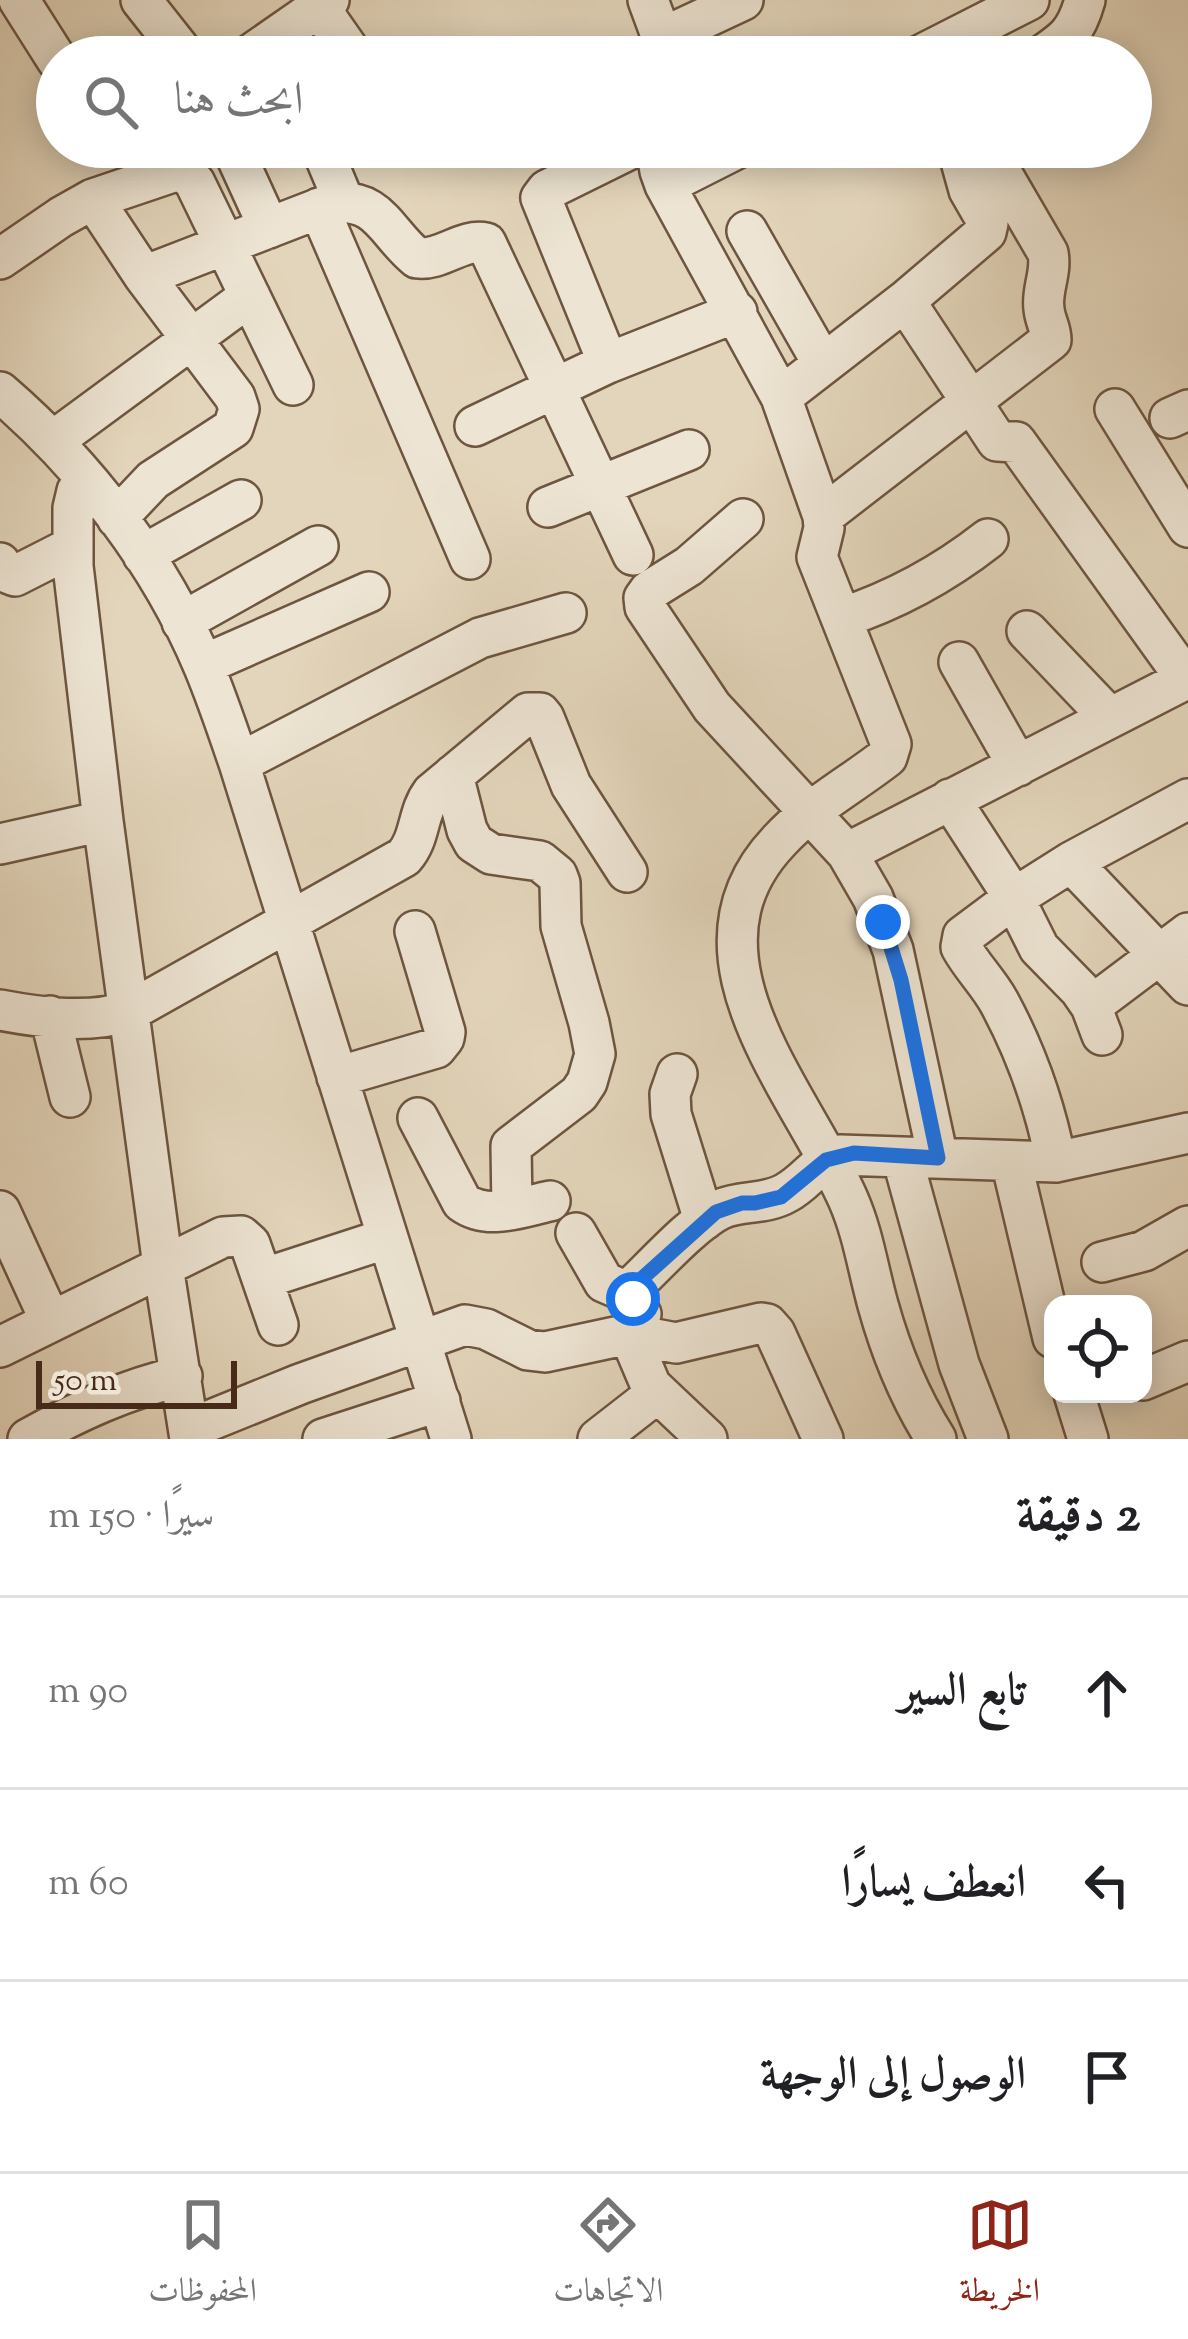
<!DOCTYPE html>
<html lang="ar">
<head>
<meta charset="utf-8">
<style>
	:root { --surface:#fff; --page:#f6f6f6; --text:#202124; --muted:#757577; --line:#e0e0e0; --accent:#8f2418 }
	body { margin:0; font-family:"Sorts Mill Goudy",Amiri,serif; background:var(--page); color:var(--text); direction:rtl }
	.controls { position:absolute; right:36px; bottom:36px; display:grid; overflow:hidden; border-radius:24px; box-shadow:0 6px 30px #0003 }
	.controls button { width:108px; height:108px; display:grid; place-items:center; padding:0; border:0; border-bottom:3px solid var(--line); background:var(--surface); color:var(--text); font:60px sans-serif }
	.scale { position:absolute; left:36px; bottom:30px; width:201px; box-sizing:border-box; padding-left:12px; border:6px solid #472a17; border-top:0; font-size:33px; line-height:42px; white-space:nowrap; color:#472a17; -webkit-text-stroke:9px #ede4d3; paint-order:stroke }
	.stop { position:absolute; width:36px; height:36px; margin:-27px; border:9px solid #1a73e8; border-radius:50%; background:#fff }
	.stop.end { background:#1a73e8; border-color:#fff; box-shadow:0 3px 12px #0008 }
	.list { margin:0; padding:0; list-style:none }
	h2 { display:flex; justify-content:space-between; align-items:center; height:156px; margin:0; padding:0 48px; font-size:51px }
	h2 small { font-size:39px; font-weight:400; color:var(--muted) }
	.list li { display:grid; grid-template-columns:78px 1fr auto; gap:36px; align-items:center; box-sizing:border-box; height:192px; padding:0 48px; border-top:3px solid var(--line) }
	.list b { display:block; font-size:45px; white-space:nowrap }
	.list em { font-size:39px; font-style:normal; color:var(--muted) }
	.icon { flex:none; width:66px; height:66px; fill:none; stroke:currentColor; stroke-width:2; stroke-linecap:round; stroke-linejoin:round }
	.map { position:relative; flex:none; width:1188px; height:1439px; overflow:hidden; direction:ltr }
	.search { position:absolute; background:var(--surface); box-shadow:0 6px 30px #0003; left:36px; right:36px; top:36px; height:132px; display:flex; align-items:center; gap:30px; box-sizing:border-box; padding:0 42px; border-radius:66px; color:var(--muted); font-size:45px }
	.sheet { height:732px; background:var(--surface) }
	nav { display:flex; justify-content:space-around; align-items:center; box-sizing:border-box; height:168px; border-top:3px solid var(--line); background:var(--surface); font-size:33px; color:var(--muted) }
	nav a { display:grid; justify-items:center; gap:6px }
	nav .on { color:var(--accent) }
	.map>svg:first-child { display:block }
</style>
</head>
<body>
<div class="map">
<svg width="1188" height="1439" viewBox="0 0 1188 1439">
	<rect width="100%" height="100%" fill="#e3d5bb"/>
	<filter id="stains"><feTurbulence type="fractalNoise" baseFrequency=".00167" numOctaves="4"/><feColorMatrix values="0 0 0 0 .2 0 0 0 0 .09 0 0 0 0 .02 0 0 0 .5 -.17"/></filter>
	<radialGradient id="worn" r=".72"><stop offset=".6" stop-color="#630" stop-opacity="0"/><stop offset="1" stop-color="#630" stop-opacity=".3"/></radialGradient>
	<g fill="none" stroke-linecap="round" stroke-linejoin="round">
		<g stroke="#6e5540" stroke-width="44">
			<path id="minor" d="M19,0l38,60
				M141,0l45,57
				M648,0l14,38 3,19
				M319,7l32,46
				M662,38l81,-38
				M247,57l82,-57
				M917,57l112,-57
				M1040,57c27,-18 36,-25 45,-57
				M232,147l37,81
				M321,147l23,55
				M656,147l4,24 5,14 116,212 42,119 1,12 -7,29 74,187 -4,13c-36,28 -77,50 -108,84 -108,114 22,251 69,358 15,34 20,70 30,106 13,47 32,93 58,134
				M665,185l75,-38
				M93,199l51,77 91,121 4,12 -6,19 -80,52 -36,38
				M319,208l151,351
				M747,231l76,133
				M0,259l61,-42 32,-18 80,-27c11,0 16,3 22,11l98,202
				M144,276l189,-73c47,-5 53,30 84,55 25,3 45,-20 69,-15l147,312
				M905,301l92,140 19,1 170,237
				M608,363l-67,-165 6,-8 87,-43
				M0,392c86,74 160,170 204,275 13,31 24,64 35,96l212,676
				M781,397l124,-96 81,-69 2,-9 -19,-33 -12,-43
				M1115,409l73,118
				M1170,418l18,-8
				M475,426l133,-63 129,-51
				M53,441l197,-145
				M86,479l-9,12 -4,17v58l30,255 60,445 27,173
				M548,507l141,-57
				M823,516l228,-176c0,-12 -6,-19 -7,-31 -3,-19 8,-36 4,-56l-50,-86
				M743,519l-54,47 -40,25 -5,7 1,9 67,100 135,146 26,45 20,52 45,208
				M143,555l98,-55
				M0,563l5,9 10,4 57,-29
				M841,618c55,-18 101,-43 147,-79
				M182,622l136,-76
				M1027,631l83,87
				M959,662l59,104
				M203,665l166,-73
				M239,763l241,-125 86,-25
				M453,775l14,55 7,13 17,11 49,7 17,14 3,8 1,43 28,97 6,31 -8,28 -8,12 -68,52 1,63
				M950,799l64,99 25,50 41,42 11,16 11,29
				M0,844l103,-23
				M847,853l341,-175
				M1071,862l117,123
				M1091,1006l97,-73
				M0,1010c42,8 89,14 130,1l274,-154c17,-19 13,-44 28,-64l96,-80h12l4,5 27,67 56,87
				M50,1016l20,81
				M677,1074l-7,20 1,20 33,106
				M337,1077l99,-29 8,-10 1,-6 -30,-101
				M418,1118l44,84c26,19 59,5 88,-1
				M902,1157l57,207 29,75
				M1011,1161l42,177
				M1056,1162c-11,-57 -30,-110 -57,-160 -11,-20 -27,-35 -38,-55l2,-11 51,-38 57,-36 117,-63
				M0,1211l50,109
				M576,1233l28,49 23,10 14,22
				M1102,1262l42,-11 44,-25
				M262,1279l126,-41
				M627,1292c25,-23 65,-69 94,-83 21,-9 44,-4 65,-16 22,-12 28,-29 54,-38l216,7 132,-29
				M629,1334l22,52 56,53
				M0,1347l223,-110 18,-1 9,8 28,81
				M1143,1380l45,-19
				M1074,1394l14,45
				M189,1429l111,-45 165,-59 21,4 42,21 17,2 84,-18 47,9 85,-20 6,1 8,9 48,106
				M28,1439c50,-28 98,-50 154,-63
				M323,1439l117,-38
				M598,1439l59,-46"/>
		</g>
		<use href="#minor" stroke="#ede4d3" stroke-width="39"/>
	</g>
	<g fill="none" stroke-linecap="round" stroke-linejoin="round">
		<path stroke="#1a73e8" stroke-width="15" d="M633,1299l-6,-7 89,-80 26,-9h13l26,-6 45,-37 28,-7 84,5 -37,-178 -18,-58"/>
	</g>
	<rect width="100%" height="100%" filter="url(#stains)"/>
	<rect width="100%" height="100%" fill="url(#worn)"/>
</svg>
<div class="controls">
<button><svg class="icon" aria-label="locate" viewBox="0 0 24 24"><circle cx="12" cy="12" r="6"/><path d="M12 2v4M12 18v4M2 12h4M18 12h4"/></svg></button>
</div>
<div class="scale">50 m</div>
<div class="stop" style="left:633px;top:1299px"></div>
<div class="stop end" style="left:883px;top:922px"></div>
<div class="search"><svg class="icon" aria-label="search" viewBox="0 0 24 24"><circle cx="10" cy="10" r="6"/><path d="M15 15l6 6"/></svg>ابحث هنا</div>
</div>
<section class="sheet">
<h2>2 دقيقة<small>سيرًا · 150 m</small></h2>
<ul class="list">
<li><svg class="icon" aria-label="ahead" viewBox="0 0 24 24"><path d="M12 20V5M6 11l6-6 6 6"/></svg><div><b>تابع السير</b></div><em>90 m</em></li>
<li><svg class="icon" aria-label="left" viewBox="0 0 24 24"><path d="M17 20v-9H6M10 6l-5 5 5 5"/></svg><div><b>انعطف يسارًا</b></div><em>60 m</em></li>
<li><svg class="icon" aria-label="arrive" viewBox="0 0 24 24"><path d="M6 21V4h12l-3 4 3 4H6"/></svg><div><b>الوصول إلى الوجهة</b></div></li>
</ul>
</section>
<nav>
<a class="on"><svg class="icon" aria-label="map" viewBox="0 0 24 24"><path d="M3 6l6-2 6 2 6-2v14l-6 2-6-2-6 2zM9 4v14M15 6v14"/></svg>الخريطة</a>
<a><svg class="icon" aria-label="directions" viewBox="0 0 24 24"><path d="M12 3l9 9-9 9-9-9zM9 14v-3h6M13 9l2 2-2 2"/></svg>الاتجاهات</a>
<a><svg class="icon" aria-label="saved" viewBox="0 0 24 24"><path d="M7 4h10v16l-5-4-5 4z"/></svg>المحفوظات</a>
</nav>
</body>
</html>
